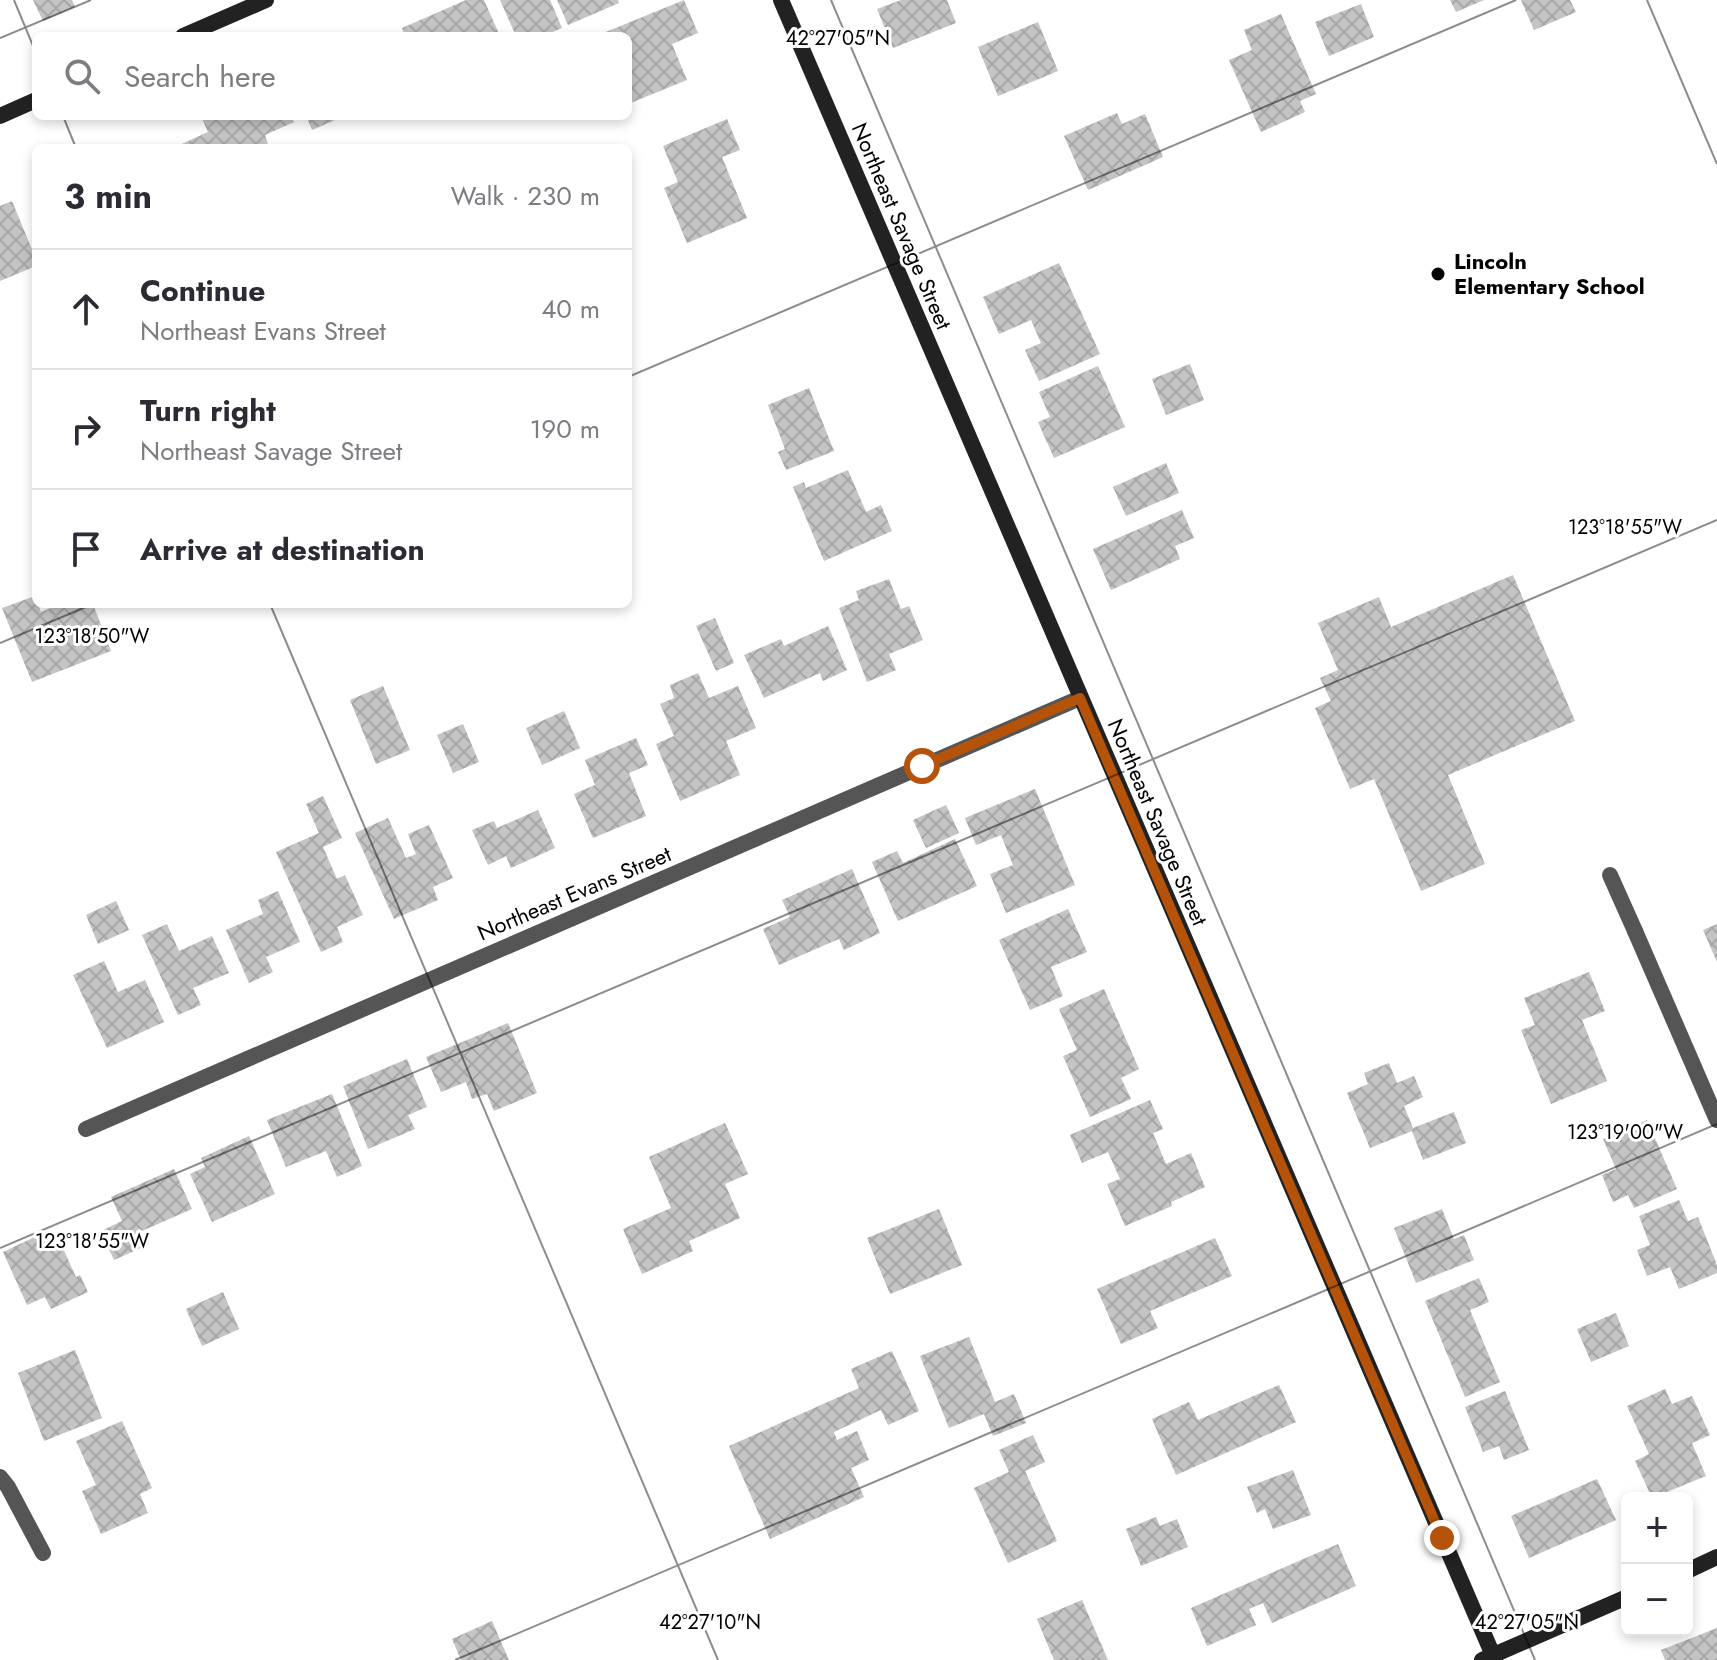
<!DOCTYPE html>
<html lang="en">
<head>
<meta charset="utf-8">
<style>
	:root { --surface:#fff; --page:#f2f2f3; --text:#2b2b33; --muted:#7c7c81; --line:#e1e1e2 }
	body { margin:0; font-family:Jost,sans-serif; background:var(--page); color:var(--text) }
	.controls { position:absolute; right:24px; bottom:24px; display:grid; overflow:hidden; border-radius:12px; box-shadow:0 4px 12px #0003 }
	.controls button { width:72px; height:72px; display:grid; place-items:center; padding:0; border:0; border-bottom:2px solid var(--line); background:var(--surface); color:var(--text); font:40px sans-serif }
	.stop { position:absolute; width:24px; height:24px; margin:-18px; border:6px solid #b45309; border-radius:50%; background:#fff }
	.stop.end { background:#b45309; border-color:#fff; box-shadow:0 2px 8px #0008 }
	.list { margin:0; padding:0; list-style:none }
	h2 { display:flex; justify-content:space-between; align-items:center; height:104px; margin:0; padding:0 32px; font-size:34px }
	h2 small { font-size:26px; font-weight:400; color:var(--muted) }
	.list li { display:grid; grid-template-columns:52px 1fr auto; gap:24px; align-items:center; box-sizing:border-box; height:120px; padding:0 32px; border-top:2px solid var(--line) }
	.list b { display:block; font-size:30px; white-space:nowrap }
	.list p { margin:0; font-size:26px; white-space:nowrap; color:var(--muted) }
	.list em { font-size:26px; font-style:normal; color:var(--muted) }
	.icon { flex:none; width:44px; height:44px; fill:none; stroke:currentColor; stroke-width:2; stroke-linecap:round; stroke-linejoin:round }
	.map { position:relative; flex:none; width:1717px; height:1660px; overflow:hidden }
	.search { position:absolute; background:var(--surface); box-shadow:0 4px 12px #0003; left:32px; top:32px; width:600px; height:88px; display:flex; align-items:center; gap:20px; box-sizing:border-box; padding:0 28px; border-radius:12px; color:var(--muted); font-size:30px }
	.panel { position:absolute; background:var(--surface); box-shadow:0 4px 12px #0003; left:32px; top:144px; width:600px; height:464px; border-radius:12px }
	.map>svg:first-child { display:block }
</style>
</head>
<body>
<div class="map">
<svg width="1717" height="1660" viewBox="0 0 1717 1660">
	<defs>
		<pattern id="building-cross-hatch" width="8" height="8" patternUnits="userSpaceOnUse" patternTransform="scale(2)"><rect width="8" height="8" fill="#c4c4c4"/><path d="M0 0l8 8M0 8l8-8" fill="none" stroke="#a7a7a7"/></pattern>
	</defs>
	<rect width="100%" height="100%" fill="#fff"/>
	<path fill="url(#building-cross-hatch)" d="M33,0h39l3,7 -32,14z
		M466,0h18l16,36h-95l-3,-8z
		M500,0h50l12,28 -19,8h-27z
		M557,0h61l1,3 -51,22z
		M684,0l14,33 -26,11 15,36 -59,24v-68h-32z
		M901,0h46l9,23 -63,25 -16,-39z
		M1450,0h34l-28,12z
		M1521,0h49l6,12 -42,18z
		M1361,4l13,33 -45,19 -14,-34z
		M1281,14l35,80 -16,7 5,11 -44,20 -32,-72 23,-10 -8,-20z
		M1038,22l20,49 -60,25 -20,-49z
		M1117,113l5,11 23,-10 18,43 -75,33 -24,-54z
		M201,116h90l3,6 -29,13 4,13h-96l35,-16z
		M306,116h38l-32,14z
		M727,119l13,31 -18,7 25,61 -60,25 -23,-55 14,-6 -15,-36z
		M12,201l24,58v7l-36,15v-75z
		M1059,263l41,91 -61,27 -14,-31 16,-7 -10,-23 -32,14 -16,-37z
		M1190,364l14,36 -38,15 -14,-36z
		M1098,366l27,61 -71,31 -16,-36 12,-5 -11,-25z
		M809,388l25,63 -48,19 -8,-18 7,-3 -17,-44z
		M1166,463l13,30 -53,23 -13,-29z
		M848,470l18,42 15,-7 11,26 -68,30 -31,-74 11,-5 2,6z
		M1182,510l12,28 -19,8 5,13 -69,31 -18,-41z
		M1513,575l62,146 -127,54 37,89 -64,27 -47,-112 -24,10 -35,-81 16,-7 -11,-23 18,-8 -20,-47 61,-26 12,30z
		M889,579l12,30 8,-3 14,34 -34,14 7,16 -29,12 -28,-74 20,-8 -3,-9z
		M35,596l6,16 19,-8h33l18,47 -79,31 -30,-74z
		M715,618l19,45 -18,8 -20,-45z
		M828,626l19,44 -24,11 -3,-8 -56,25 -20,-43 37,-16 3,7z
		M698,673l11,25 29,-12 18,42 -30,13 14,34 -60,26 -24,-57 18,-8 -14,-32 14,-6 -4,-13z
		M383,686l27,64 -34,14 -26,-64z
		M564,711l16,37 -38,17 -16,-37z
		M463,724l16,38 -26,11 -16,-38z
		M636,738l12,27 -19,8 17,43 -53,22 -19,-44 21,-9 -10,-25z
		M1035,789l40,96 -69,28 -16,-39 23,-9 -12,-30 -25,10 -11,-27z
		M323,796l19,42 -19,9 14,32 8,-4 18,40 -26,12 6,15 -22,10 -45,-100 43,-19 -13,-29z
		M946,805l13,28 -33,15 -13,-28z
		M538,810l17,38 -44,20 -5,-12 -18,9 -16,-35 22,-9 3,7z
		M388,818l18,40 10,-4 -8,-20 21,-9 24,53 -20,9 5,13 -44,19 -39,-86z
		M955,839l22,47 -79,35 -26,-59 25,-11 6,12z
		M852,869l28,64 -36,17 -5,-11 -60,26 -16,-36 27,-12 -8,-17z
		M278,891l22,51 -34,15 7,15 -24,11 -23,-53 37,-16 -5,-14z
		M116,901l13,29 -31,14 -12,-29z
		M1068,909l19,43 -36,15 12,29 -33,14 -31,-70z
		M167,924l12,27 33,-15 17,37 -36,15 8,17 -23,10 -36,-80z
		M1717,924v38l-14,-32z
		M104,961l14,31 27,-12 19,42 -57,26 -34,-73z
		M1589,972l16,39 -23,9 25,61 -56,23 -30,-74 14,-5 -11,-27z
		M1104,989l35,80 -18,9 10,21 -41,18 -27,-61 14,-6 -18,-41z
		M508,1023l29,70 -43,18 -7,-17 -15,5 -6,-17 -25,10 -15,-35z
		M407,1059l20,48 -19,8 7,14 -47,20 -25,-63z
		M1389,1063l8,20 17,-7 9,21 -19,9 9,22 41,-16 12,31 -43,17 -11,-29 -42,17 -23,-55 21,-9 -4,-11z
		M332,1094l30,72 -25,11 -11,-26 -40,16 -19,-47z
		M1150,1100l13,29 -10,4 13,31 25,-11 14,34 -34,15 1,4 -47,20 -18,-42 13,-5 -12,-27 -26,11 -12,-28z
		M1647,1120l30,69 -43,19 -6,-13 -15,7 -11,-27 14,-6 -13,-30z
		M725,1123l23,51 -23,10 15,34 -51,23 4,10 -51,23 -19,-45 48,-21 -22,-51z
		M249,1136l26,58 -63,28 -22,-48 15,-7 -4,-9z
		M174,1169l18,40 -57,25 6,14 -27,12 -13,-29 21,-10 -11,-24z
		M1679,1200l9,21 10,-4 19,48v8l-38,16 -9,-22 -23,9 -10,-26 13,-5 -11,-29z
		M939,1209l23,56 -72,29 -23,-56z
		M1442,1209l12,30 10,-4 10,25 -58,23 -22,-55z
		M41,1234l7,16 13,-6 15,33 4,-2 8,17 -37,17 -6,-12 -18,8 -24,-53z
		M1215,1238l17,38 -82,35 8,17 -37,16 -24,-55z
		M1479,1278l10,24 -19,8 30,72 -35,15 -40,-96z
		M223,1292l16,37 -37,17 -16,-37z
		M1616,1313l13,33 -38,16 -14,-33z
		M969,1337l26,65 19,-8 12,29 -33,13 -9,-22 -35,14 -29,-72z
		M75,1350l27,68 -58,23 -26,-68z
		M892,1351l27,60 -31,14 -7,-15 -47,22 3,8 20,-9 12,29 -18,8 13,29 -94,42 -41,-93 130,-58 -8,-19z
		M1279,1385l17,37 -120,53 -24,-56 37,-17 9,18z
		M1665,1389l7,15 20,-8 18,39 -18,8 14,33 -54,22 -17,-37 14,-7 -22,-48z
		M1505,1391l24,59 -25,10 -5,-14 -16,6 -18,-45z
		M122,1421l30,67 -12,6 8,19 -47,21 -19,-43 14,-6 -20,-44z
		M1033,1435l12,27 -20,9 32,70 -49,22 -34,-75 35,-16 -10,-22z
		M1293,1470l18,45 -38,14 -8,-20 -8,4 -10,-26z
		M1597,1479l19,41 -87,38 -18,-42z
		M1156,1517l4,9 17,-7 11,28 -47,19 -15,-37z
		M1338,1544l18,42 -84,37 -9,-20 -14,6 7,16 -49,21 -16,-38z
		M1082,1600l26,60h-54l-17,-41z
		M492,1621l17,39h-48l-9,-21z
		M1717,1628v32h-52l-4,-10z"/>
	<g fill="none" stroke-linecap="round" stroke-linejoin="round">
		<path stroke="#555" stroke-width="16" d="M1610,875l25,56"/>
		<path stroke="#555" stroke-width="16" d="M1635,931l82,189
			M86,1129l994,-431
			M0,1477l8,10 35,66"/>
		<path stroke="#222" stroke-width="16" d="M781,0l714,1660
			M183,36l83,-36
			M0,116l36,-16
			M1687,1571l30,-14
			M1482,1660l145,-63"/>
	</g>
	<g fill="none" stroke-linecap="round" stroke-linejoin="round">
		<path stroke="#b45309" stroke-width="10" d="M922,766l158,-68 362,840"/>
	</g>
	<path fill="none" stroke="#000" stroke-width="2" stroke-opacity="0.45" d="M14,0l22,53M831,0l704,1660M1647,0l70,164M0,38l91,-38M63,116l13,32M628,377l888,-377M270,604l448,1056M0,643l93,-39M0,1248l1717,-728M455,1660l1262,-536"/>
	<circle fill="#000" stroke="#fff" stroke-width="3" cx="1438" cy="274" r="8"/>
	<g text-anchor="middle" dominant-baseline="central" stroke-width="6" stroke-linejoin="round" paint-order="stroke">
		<g font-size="22" fill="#000" stroke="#fff">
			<text transform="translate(902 226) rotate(67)">Northeast Savage Street</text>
			<text transform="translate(1158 822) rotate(67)">Northeast Savage Street</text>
			<text transform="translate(574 893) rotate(-23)">Northeast Evans Street</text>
		</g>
		<g font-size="22" font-weight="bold" fill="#000" stroke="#fff" text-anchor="start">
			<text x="1454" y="261">Lincoln<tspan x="1454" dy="25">Elementary School</tspan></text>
		</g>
	</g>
	<g font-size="20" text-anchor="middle" fill="#000" stroke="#fff" stroke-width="6" stroke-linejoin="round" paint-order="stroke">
		<text x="838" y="45">42°27'05"N</text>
		<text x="1625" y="534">123°18'55"W</text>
		<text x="92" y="643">123°18'50"W</text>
		<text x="1625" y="1139">123°19'00"W</text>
		<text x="92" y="1248">123°18'55"W</text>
		<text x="710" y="1629">42°27'10"N</text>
		<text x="1527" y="1629">42°27'05"N</text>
	</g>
</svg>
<div class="controls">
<button>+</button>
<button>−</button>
</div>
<div class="stop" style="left:922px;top:766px"></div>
<div class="stop end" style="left:1442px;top:1538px"></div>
<div class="search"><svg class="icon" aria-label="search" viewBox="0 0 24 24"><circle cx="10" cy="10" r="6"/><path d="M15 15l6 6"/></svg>Search here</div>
<section class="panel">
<h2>3 min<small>Walk · 230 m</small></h2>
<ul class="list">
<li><svg class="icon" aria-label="ahead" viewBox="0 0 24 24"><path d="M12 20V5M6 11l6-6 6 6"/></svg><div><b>Continue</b><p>Northeast Evans Street</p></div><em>40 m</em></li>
<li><svg class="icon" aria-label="right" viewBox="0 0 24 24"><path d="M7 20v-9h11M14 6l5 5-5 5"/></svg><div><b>Turn right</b><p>Northeast Savage Street</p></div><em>190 m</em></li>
<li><svg class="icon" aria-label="arrive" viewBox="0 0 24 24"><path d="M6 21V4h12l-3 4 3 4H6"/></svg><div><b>Arrive at destination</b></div></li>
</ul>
</section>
</div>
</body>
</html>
